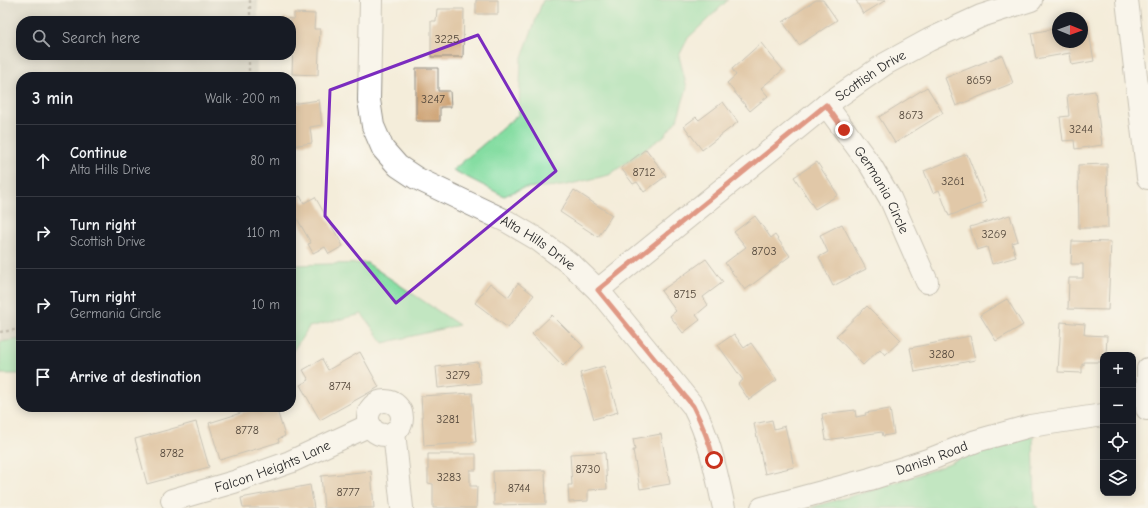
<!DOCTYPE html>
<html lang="en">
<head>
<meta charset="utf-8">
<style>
	:root { --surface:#171b24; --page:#242831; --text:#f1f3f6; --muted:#9ea1a6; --line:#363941 }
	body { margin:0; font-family:"Comic Neue",sans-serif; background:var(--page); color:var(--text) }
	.controls { position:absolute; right:12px; bottom:12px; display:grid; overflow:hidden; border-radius:8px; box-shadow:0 2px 10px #0003 }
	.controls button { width:36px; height:36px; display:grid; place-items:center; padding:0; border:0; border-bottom:1px solid var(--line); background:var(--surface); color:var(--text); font:20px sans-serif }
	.compass { position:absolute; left:1052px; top:12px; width:36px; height:36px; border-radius:50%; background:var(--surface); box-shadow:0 2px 10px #0003; rotate:91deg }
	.stop { position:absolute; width:12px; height:12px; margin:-9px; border:3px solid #c8321e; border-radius:50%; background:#fff }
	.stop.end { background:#c8321e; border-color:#fff; box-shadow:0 1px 4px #0008 }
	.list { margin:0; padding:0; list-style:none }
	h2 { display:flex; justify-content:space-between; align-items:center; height:52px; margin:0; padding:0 16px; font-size:17px }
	h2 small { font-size:13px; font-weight:400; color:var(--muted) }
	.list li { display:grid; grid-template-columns:26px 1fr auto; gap:12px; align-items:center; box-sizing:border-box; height:72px; padding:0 16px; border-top:1px solid var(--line) }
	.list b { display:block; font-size:15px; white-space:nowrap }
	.list p { margin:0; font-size:13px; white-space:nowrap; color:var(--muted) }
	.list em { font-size:13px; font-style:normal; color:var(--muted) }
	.icon { flex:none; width:22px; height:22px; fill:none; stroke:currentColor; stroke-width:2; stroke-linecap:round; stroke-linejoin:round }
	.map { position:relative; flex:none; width:1148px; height:508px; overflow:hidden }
	.search { position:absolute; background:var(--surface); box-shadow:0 2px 10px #0003; left:16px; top:16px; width:280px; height:44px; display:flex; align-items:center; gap:10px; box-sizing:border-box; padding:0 14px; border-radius:16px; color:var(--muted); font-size:15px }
	.panel { position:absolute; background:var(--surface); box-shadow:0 2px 10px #0003; left:16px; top:72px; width:280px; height:340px; border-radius:16px }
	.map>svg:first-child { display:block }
</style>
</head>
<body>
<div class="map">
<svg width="1148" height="508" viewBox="0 0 1148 508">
	<rect width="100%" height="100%" fill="#fdfcf7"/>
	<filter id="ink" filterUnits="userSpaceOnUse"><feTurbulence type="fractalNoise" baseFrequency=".025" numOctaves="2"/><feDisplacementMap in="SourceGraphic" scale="8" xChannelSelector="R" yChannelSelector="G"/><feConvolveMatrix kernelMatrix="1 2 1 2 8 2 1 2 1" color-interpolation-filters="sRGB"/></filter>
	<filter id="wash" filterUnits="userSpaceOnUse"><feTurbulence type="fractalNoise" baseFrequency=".012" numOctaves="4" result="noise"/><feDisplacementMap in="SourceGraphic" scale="16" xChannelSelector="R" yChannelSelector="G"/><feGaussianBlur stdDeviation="0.9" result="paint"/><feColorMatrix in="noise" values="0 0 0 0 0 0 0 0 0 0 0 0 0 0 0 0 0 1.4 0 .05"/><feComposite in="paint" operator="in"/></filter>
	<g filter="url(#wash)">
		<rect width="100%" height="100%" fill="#f4edda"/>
		<path fill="#c5c5b8" d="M0,0h258v21h-237v34h236v22h-236v262l-21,3z"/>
		<path fill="#85dda2" stroke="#588466" d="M543,0h185l-40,38 -9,18 8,32 -10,32 -13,16 -55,39 -47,11 -39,2 -19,8 -51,-26 66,-56 2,-54z
			M367,263l92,62 -76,18 -21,-29 -53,13 -18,27v-89z
			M21,339v35h-21v-32z
			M1033,436l2,69 3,3h-229l64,-18 65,-22 42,-18z"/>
		<g id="blocks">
			<path fill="#ca9c6a" d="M476,0h22v14h-22z
				M816,0h7l14,20 -38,25 -16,-23z
				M856,0h30l-23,14z
				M437,9h27l-1,48h-32v-36h5z
				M294,13l21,1 -1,15h6l-2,46 -26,-1 1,-30h-2v-23h-8v-3l11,1z
				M1087,22l7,39 -22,4 -2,-12 -34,6 -5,-26 27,-5v14h24v-19z
				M761,43l22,27 -22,18 7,8 -18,15 -23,-28 9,-8 -4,-6z
				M1002,55l11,28 -57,23 -11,-28z
				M416,68h22v23h12l1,16h-11v14h-24z
				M927,87l16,26 -48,30 -16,-26z
				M1095,91l7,54 -27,4 -1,-9 -11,1 -3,-24 9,-1 -2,-21z
				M319,100l3,25 -12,2 2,16 -21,3v-42z
				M723,102l15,20 -36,28 -18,-24 12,-9 3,3z
				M646,149l20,27 -22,16 -7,-10 -4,2 -12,-16z
				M967,154l19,48 -37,14 -10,-26 -6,3 -9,-22z
				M817,162l21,33 -23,14 -21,-32z
				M1107,164l1,64h-29l-1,-63z
				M574,190l38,25 -14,22 -38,-25z
				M300,196l4,7 11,-6 28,49 -14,8 -4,-7 -12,6 -5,-9 3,-1 -20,-35v-7z
				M1010,215l8,26 -6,2 4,14 -24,7 -5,-17 -10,3 -7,-23z
				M755,216l16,22 4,-3 15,21 -45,34 -20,-27 21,-16 -12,-15z
				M842,224l24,45 -33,17 -14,-29 9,-5 -8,-17z
				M1072,241l39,1 -3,68 -40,-1 1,-31h14v-14h-12z
				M706,259l17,23 -20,15 5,8 -12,10 4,5 -17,13 -13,-17 6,-5 -15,-20z
				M490,283l18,14 10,-14 16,12 -26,33 -33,-25z
				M1007,299l16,26 -27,16 -16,-26z
				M867,306l34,34 -16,15 -5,-6 -17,16 -27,-29z
				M552,315l31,31 -20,20 -31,-32z
				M1061,322l24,2 -1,10 2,1 21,1 -1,19h-3v7h-19v3l-2,-1v9l-24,-1z
				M734,334l10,14 7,-5 26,37 -28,20 -11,-16 5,-4 -25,-35z
				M970,336l5,24 -60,12 -5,-24z
				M360,352l19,35 -59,33 -20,-35 9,-5 -6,-10 19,-11 6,11z
				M478,362l3,21 -43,5 -2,-21z
				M604,366l14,46 -24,7 -14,-46z
				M472,393l4,49 -52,4 -3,-50z
				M260,407h16l9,29 -7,3 1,3 -59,18 -11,-37z
				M890,409l4,25 -11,2 -1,-4 -56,8 -4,-26 33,-4 1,7 10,-2 -1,-2z
				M772,420l2,9 11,-3 9,41 -29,7 -11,-50z
				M196,422l13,45 -62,17 -12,-45z
				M661,434l9,50 -30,5 -7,-39h2l-2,-11z
				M605,452l2,37 -19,1v11l-19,1 -1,-17h4l-2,-31z
				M428,454h48v16h-6v16h7l-1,22h-43v-24l-5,-1z
				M545,470l1,34 -52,1 -1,-34z
				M371,471l3,37h-50l-3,-32z
				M310,485l4,23h-71l-2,-10z"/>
		</g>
	</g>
	<g filter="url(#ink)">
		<use href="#blocks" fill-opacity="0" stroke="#908c82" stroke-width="1"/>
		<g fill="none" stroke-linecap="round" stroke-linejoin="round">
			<g stroke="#908c82" stroke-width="24">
				<g id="minor">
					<path id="s1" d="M371,0l-2,100 4,26 10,23 15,17 18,12 92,44 29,17 36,27 25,24 95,116c17,33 23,66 31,102"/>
					<path d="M1127,0l21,178"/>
					<path id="s2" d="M826,105l45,61 19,32 37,84"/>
					<path id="s3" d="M598,290l228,-185 59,-41 44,-24 52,-24 50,-16"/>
					<circle cx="385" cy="418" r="17"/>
					<path d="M1147,409l1,-40"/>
					<path d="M394,432l8,76"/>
					<path id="s4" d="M172,500l62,-18 56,-20 80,-37"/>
					<path id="s5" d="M762,508l108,-29 61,-20 45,-18 54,-15 73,-11"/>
				</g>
			</g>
			<path stroke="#908c82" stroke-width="2.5" stroke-dasharray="3 3" stroke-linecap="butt" d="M250,21v-21
				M249,77v-22
				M0,332l21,-3"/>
			<use href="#minor" stroke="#fff" stroke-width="22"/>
		</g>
	</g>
	<g fill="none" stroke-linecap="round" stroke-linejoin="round" filter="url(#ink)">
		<path stroke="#c8321e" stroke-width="5" d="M714,460c-5,-19 -12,-36 -21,-54l-95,-116 228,-185 18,25"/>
	</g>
	<path d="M0 0H1148V508H0ZM478,35l78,136 -160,132 -71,-87 5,-126z" fill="#f4edda" fill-opacity=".55" fill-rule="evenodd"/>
	<path fill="none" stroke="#7b2cbf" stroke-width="3" stroke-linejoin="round" d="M478,35l78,136 -160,132 -71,-87 5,-126z"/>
	<g text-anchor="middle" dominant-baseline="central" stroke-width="3" stroke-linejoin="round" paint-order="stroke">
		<g font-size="12" fill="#53473b">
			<text x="447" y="39">3225</text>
			<text x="979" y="80">8659</text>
			<text x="433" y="99">3247</text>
			<text x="911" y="115">8673</text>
			<text x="1081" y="129">3244</text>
			<text x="644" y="172">8712</text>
			<text x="953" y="181">3261</text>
			<text x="994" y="234">3269</text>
			<text x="764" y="251">8703</text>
			<text x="685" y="294">8715</text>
			<text x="942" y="354">3280</text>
			<text x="458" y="375">3279</text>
			<text x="340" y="386">8774</text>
			<text x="448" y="419">3281</text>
			<text x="247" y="430">8778</text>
			<text x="172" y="453">8782</text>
			<text x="588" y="469">8730</text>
			<text x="449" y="477">3283</text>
			<text x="519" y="488">8744</text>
			<text x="348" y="492">8777</text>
		</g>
		<g font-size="14" fill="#2b2b2b" stroke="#fdfcf7">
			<text stroke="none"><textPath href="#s3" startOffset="347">Scottish Drive</textPath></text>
			<text stroke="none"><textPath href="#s2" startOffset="102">Germania Circle</textPath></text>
			<text stroke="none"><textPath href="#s1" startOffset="334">Alta Hills Drive</textPath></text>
			<text stroke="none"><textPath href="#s5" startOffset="177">Danish Road</textPath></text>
			<text stroke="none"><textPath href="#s4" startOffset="106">Falcon Heights Lane</textPath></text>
		</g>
	</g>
</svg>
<div class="controls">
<button>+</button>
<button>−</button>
<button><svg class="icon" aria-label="locate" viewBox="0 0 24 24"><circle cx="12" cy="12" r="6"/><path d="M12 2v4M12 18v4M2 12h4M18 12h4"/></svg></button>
<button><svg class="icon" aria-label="layers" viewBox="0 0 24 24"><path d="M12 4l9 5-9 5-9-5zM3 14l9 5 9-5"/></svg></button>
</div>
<svg class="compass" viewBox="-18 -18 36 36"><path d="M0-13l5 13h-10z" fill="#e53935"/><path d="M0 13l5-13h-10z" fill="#9ea1a6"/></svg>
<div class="stop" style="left:714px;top:460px"></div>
<div class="stop end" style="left:844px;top:130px"></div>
<div class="search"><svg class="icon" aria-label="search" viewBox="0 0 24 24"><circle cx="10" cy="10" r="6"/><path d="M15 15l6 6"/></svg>Search here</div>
<section class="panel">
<h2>3 min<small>Walk · 200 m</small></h2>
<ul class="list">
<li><svg class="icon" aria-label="ahead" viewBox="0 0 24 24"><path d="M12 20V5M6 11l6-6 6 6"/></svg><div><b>Continue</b><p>Alta Hills Drive</p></div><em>80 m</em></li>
<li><svg class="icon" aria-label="right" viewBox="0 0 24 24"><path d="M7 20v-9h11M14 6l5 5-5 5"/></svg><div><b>Turn right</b><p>Scottish Drive</p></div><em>110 m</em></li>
<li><svg class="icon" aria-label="right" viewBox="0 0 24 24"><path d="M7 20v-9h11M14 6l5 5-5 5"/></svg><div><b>Turn right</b><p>Germania Circle</p></div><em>10 m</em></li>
<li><svg class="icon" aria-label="arrive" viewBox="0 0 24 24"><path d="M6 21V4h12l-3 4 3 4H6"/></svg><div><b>Arrive at destination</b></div></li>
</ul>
</section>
</div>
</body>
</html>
